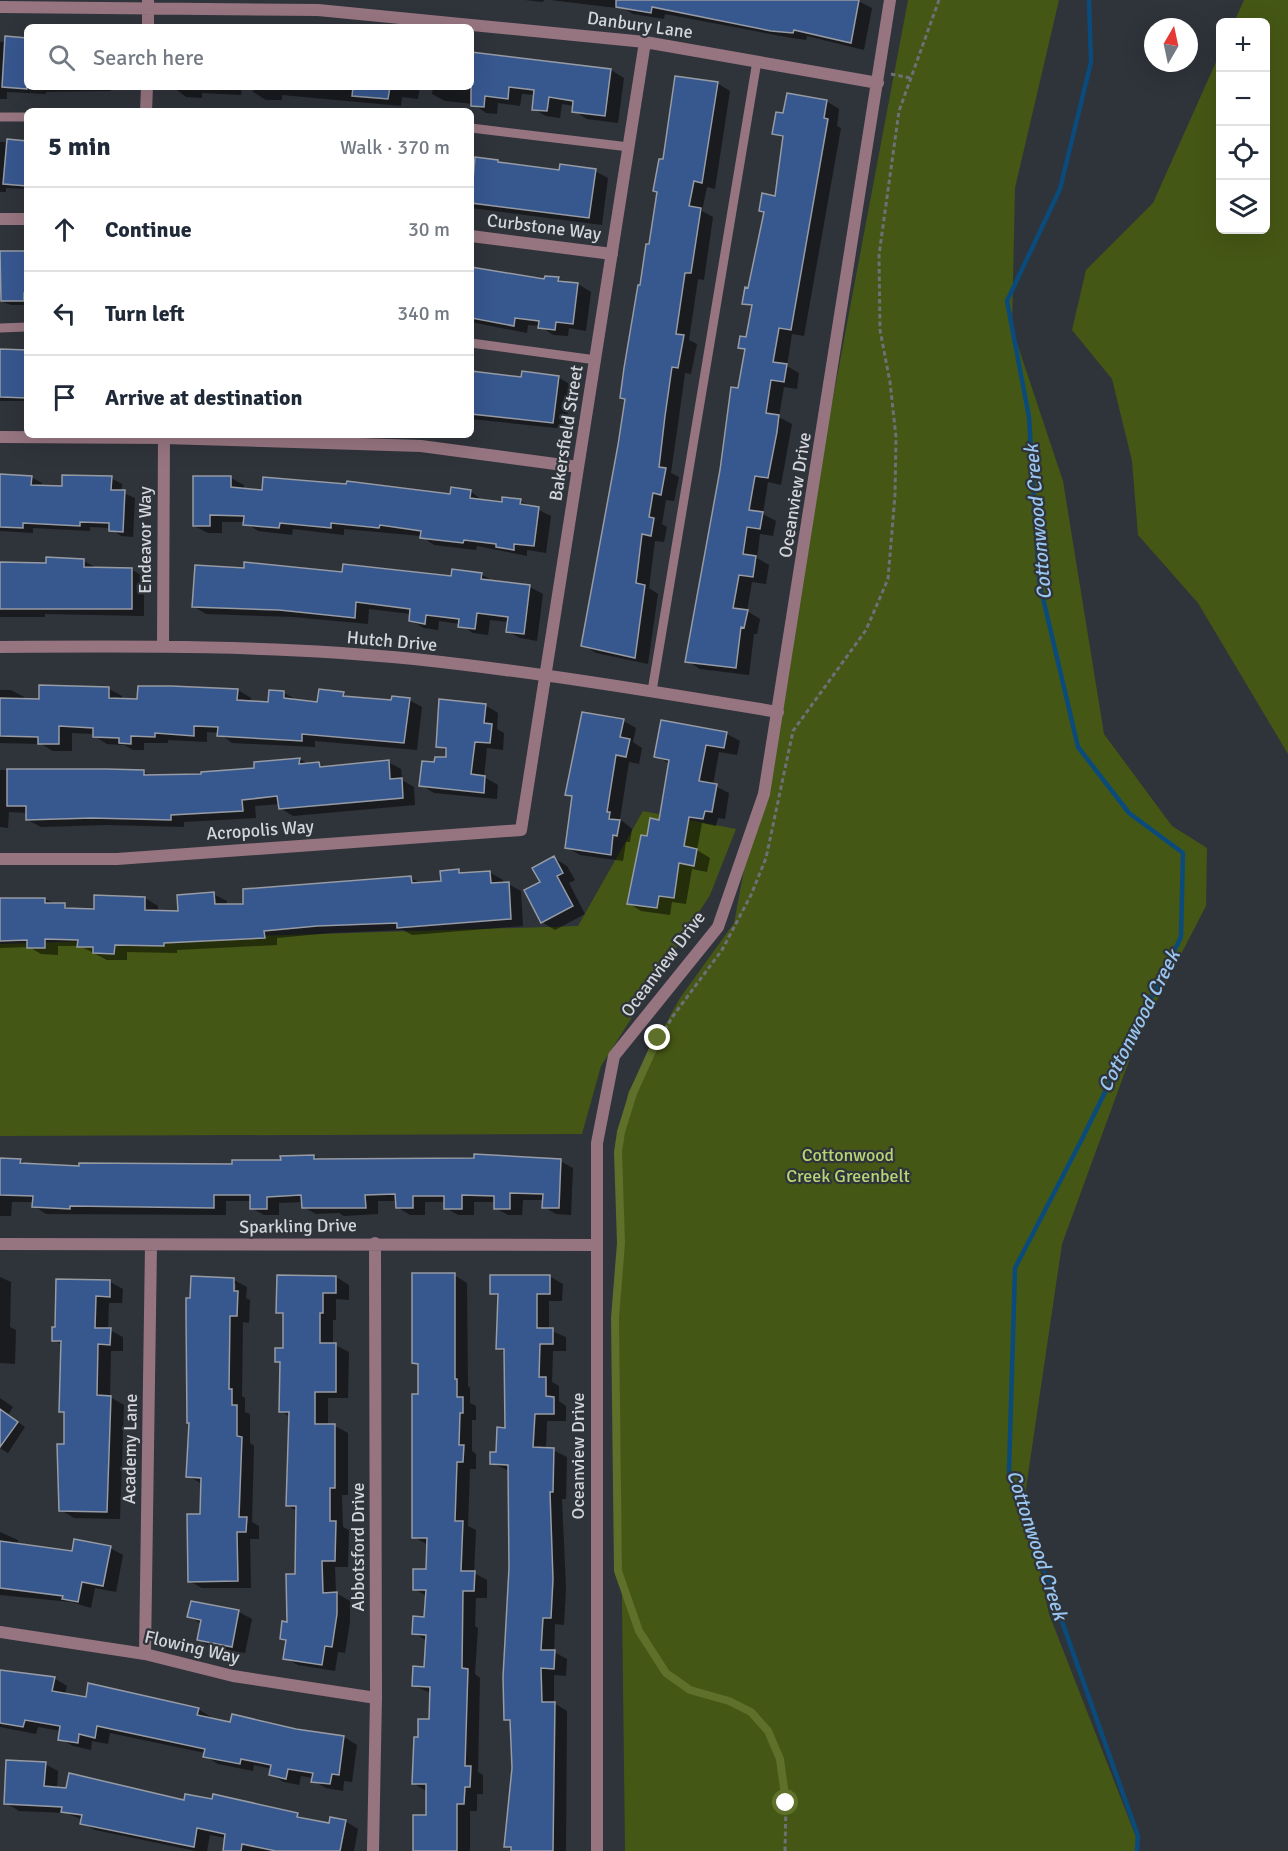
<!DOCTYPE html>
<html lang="en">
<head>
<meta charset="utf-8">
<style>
	:root { --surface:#fff; --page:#f2f2f3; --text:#1f2937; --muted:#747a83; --line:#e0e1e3 }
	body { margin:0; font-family:Signika,sans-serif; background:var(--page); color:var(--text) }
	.controls { position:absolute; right:18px; top:18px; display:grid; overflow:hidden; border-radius:9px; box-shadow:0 6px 24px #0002 }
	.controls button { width:54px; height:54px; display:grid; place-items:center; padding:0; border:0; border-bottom:2px solid var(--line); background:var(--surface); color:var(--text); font:30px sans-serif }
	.compass { position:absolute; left:1144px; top:18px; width:54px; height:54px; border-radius:50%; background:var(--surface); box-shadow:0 6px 24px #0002; rotate:9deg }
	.stop { position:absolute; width:18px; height:18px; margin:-14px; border:4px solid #5e702a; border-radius:50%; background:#fff }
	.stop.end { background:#5e702a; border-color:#fff; box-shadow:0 2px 6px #0008 }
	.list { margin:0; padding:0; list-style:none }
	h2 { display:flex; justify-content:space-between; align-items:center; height:78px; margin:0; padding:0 24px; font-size:26px }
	h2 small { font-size:20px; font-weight:400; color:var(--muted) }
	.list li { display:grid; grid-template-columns:39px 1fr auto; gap:18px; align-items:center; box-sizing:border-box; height:84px; padding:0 24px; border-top:2px solid var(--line) }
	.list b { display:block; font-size:22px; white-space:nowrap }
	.list em { font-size:20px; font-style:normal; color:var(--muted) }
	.icon { flex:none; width:33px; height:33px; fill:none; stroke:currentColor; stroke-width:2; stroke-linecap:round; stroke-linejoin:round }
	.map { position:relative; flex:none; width:1288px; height:1851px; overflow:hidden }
	.search { position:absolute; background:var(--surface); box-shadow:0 6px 24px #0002; left:24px; top:24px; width:450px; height:66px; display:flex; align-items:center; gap:15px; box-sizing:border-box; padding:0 21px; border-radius:9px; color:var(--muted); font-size:22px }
	.panel { position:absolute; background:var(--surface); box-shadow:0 6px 24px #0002; left:24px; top:108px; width:450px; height:330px; border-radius:9px }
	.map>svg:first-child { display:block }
</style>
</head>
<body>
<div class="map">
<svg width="1288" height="1851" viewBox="0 0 1288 1851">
	<rect width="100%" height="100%" fill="#2f333a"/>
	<path fill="#455715" d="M908,0h151l-44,188 -3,140 51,153 41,253 68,92 35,22 -1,58 -69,133 -75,205 -37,251 24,119 87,223 -1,14h-510l-8,-670 11,-88 52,-95 54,-75z
		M1244,0h44v754l-90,-151 -60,-68 -6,-74 -20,-82 -40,-49 14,-60 67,-67 67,-150v177h46v-208h-32z
		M643,811l93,18 -26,66 -109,171 -19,68 -582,2v-192l578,-18z"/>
	<path fill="#0007" fill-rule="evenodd" d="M525,0h19l-1,2z
		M550,0h306l16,8 -8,42 -57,-14 -1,4 -20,-3 -121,-23 -1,5 -31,-5 -8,-5z
		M27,39v48h84v4l-65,1v2l-39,-2v7h-7v-57z
		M471,54l140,16 13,8 -6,45 -31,-4 -13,-8v-5l-12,-2 -2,14 -14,-2 -13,-7 2,-14 -13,-1 -2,12 -22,-3 -1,11 -11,-1 -13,-9 -28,-3 -13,-7 1,-7h38z
		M717,83l13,8 -15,98 -8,-2 -5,24 11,6 -9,63 -6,-1 -9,61 8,4 -6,30 -6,-1 -7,51 -7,49 8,4 -5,24 -8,-1 -4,24 5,3 -3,15 -9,-1 -6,47 9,6 -10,70 -52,-11 -13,-8 43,-245 -4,-3 42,-236z
		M173,87h69l-1,8 -39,-2v5l-16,-1z
		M254,87h166l-2,12 -16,-2 -1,9 -119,-11v5h-16l-13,-8z
		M826,101l13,8 -2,17 4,2 -37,208 -12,-2 -5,32 12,7 -2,16 -13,-2 -5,30 13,7 -11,61 -13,-3 -5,32 13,7 -3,15 -13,-2 -3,24 12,7 -3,19 -14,-2 -5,29 13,8 -3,15h-3l-5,41 -49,-6 -13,-8 59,-310 -7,-4 9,-8 5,-31 -9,-5 5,-14 16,-76 -5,-3 16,-13 8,-58 -10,-6 10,-18z
		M0,142l27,1v46l-21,-1v4h-6z
		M471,158l90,14 34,-1 13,7 -6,47 -131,-17z
		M0,253h27v52h-16l-11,-4z
		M471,268l75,13 12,-2 20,5 13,8 -5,39 -17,-3 -1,8 -15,-1 -13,-9 -12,-1 -1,8 -56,-11z
		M0,350l27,1v50h-27z
		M471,373l52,6 35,-2 13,8 -5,44 -95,-10z
		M0,477h31l11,6 -1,4 22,1 48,-10 11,6 -1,8 14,6 -2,39 -12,-1 -11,-8 -20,-1v4l-57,-3v5l-33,-2z
		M231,478l13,7v4l19,2 188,5 19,-5 13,10 20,2 17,-2 31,15 -5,37 -19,-3v6l-50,-10 -1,4 -42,-5 -13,-9 -77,-7v6l-51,-6 -1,6 -34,-4 -13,-9h-23v11h-14l-14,-7z
		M84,561l13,7 34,1 13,8v39l-99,-2v3h-45v-54l48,2z
		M343,574l109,3 29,-3 13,8 36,5 13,7 -6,47 -17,-3 -13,-7 1,-9 -18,-2 -2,15 -15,-2 -13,-9 -21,-3 -1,9 -14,-2 -13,-7v-7l-42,-5 -1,15 -75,-7 -87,-3 -13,-8z
		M109,689l13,7v4l116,-10 13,8 -1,4 19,1 15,-10 13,7 22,3 24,-9 8,4 41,4 17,-2 13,7 -5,43 -102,-9v6l-83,-4 -13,-10 -12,-1v10l-39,-2v3h-24v7h-11l-9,-5 -17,-1 -13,-8v-2l-22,-1v18h-19l-12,-7 -41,-1v-53h11l13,7v3h16z
		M485,705l13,8 -1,16 7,4 -1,17 -16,-2 -3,29 14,8 -1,14 -63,-6 -13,-8 15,-21 12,-6v-6l-10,-6z
		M623,721l13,7 -3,14 9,6 -3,16 -10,-2 -9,57 12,10 -2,13h-4l-3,19 -43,-6 -14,-8 8,-49 -7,-4z
		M727,734l13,7 -3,14 -18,-3 -6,33 16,8 -4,26 -7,-1 -2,8 -14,-3 -5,27 13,8 -3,14 -15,-3 -6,35 -14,-2 -2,13 -29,-4 -13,-8 20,-65 12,-16 10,-58 -14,-8z
		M300,759l9,6 10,-1 7,4 62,-6 13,7 1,11 12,7 1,18 -122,11 -13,-8v-4l-25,2 1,12 -72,4v5l-78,-2 -65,2 -13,-7v-7l-19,-1 -1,16 -8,-1v-57l144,2 8,4h51l53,-7z
		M554,858l13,8 8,14 -6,3 16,31 -30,16 -13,-8z
		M442,872h47l14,8v4h5l13,7 2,35 -111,9 -9,-5 -72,3 -54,5v7l-100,5v3l-50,-1v8h-20l-27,-14h-22v9l-17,-1 -12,-7 -29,1v-49h44l29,11 22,1 50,-13 13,8v6l21,1 34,-19 14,7v4h18l166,-27 11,6 20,-1z
		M314,1156l7,4 239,1 13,7 -2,47 -15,-1 -12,-7v-7h-21l-1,15h-14l-13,-7v-6h-21v13h-16l-12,-7v-6h-21v13h-15l-13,-8v-6h-19v13l-34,2 -5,-3 -23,1 -13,-7v-5l-24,1v12h-15l-13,-7 1,-7h-26v14l-180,-1 -12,-8v-4h-22l-1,14h-11v-56h20l8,5 53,2 152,-2z
		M454,1275l13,8 1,103 2,2v15l6,3v14h-4v31l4,3v15h-6l-2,57 8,4 -2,43 13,7v18h-11l-1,28 3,2 -3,46 5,4 -2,94 5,3v19h-6v17h-7v40h-55l12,-34 -1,-26 -13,-8 7,-44 10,-18 1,-28 -17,-7 12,-18 1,-27 -13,-8 12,-15 1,-22 -13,-7 13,-18 1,-26 -14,-8 6,-171 -6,-3z
		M549,1276l14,8 -1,17h-13v29l17,7v14h-13l-1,31 7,4v15l7,5v15h-19l-1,28 7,1 14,7 -1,42h-4l4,89 -2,37 -9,-1 -1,28 13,7 -1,17 -12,-1v28l13,8 -1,140h-53l-8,-5 8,-78 -1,-45 -7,-4 6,-151 -2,-97 -17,-8 15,-34 -1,-76 -8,-5 2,-51 -8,-4z
		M0,1277l11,5 -1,45 6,3 -1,34 -15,-1z
		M336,1277l13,8v15l-13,-1v21h-3v24l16,8 -1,46h-20v27l7,1 13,7v62h-6l1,32 6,3 -1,37h-13l1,26 14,8v21l-5,31 -7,-1 -3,19 -37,-6 -13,-7 3,-16 -7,-4 7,-15 8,-47 1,-65 -9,-5 2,-89 -9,-6v-47l-4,-3 7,-12v-34l-6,-3z
		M193,1278l41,2 13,7 -1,11 4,2 -1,23 -6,-1 -1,74 3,2v14l5,2v29l4,3 -2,76 7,4v13h-9l1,49h-49l-13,-7 12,-65 1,-32 -14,-8zM233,1284h3l-1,15z
		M110,1282l13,7 -1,14h-13l-1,26 15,8v14h-12l-1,46 14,8 -4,114 -46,-1 -13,-8 5,-96 -5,-3 1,-66 -8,-5z
		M0,1398l13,9 -5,8 17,12 -17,26 -8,-5z
		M0,1532l18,8v5l55,7 37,-4 13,7 -7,37 -21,-4 -4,20 -20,-6 -71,-7z
		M239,1612l13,7 -7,34 -34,-6 -13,-8 3,-15 -12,-8z
		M0,1670l54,8 13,8 -2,9 22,4 111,10 13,8v2l20,4 113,14 13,8 -5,37 -8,-1 -1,10 -17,-3 -13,-7v-3l-12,-2 -2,9 -15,-3 -13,-7 1,-6 -18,-4 -1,6 -35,-7 -13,-8v-3l-95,-20 -2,11 -16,-3 -1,9 -18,-4 -13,-7 1,-8 -23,-4 -2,7 -36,-7z
		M45,1764l13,7 -1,18 240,26 11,6 22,4 15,-4 13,8 -4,22h-130l2,-13 -16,-3 -3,16h-11l-101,-21 -13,-7 1,-3 -17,-7 -47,-2 -13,-8z"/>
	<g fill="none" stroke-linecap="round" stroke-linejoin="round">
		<path stroke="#0b4b7b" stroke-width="4.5" d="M1089,0l2,62 -31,127 -53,112 22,116 10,164 39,166 51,66 54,40 -2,84 -99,202 -67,129 -6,204 129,364 -1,15"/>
	</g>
	<path fill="#37578f" stroke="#969ba4" stroke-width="1.5" d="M616,0h243l-8,43 -57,-13 -1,3 -22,-2 -119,-24 -1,6 -35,-6z
		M5,36l22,2v51l-25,-2z
		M471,52l140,17 -6,47 -33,-4 1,-11 -24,-4 -2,14 -15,-1 2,-20 -25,-3 -1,12 -23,-3 -1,11 -13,-1z
		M675,76l43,6 -16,101 -8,-2 -5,25 12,2 -10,65h-6l-9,61 8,1 -6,33 -6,-1 -7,49 -6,51 7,1 -5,27 -8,-2 -4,24 5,1 -3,18 -9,-2 -6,49 9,2 -10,73 -54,-12 37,-201 7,-46 -5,-1 4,-30 14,-83h2l6,-41h3l8,-52 -4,-1 6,-32h4z
		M353,87h37l-2,12 -36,-3z
		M787,93l40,7 -3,18 4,1 -37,211 -12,-2 -6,34 14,2 -3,18 -13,-2 -5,33 13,2 -2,17 -9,46 -13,-2 -6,34 14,2 -3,17 -13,-2 -4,27 13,2 -3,21 -14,-2 -6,33 15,2 -4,18 -3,-1 -5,41 -51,-6 35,-192 11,-83 7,1 7,-39 -7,-1 2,-12 6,1 6,-32 -10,-1 3,-17 3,1 16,-76 -5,-1 3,-18 13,3 8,-60 -11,-2 4,-22 7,1z
		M7,139l20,2v45l-24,-2z
		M475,157l23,3v2l61,8 1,-6 36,5 -7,49 -118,-15z
		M0,251h27v42h-3v8h-23z
		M471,267l73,12 1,-3 14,1 -1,4 20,2 -5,41 -17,-2 -1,8 -17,-2 1,-7 -24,-3 -1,8 -43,-8z
		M0,349l27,1v48l-27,-1z
		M471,371l50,6 1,-6 37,5 -6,47 -82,-9z
		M0,474l32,2 -1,9 31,1v-11l50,1 -1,14h14l-2,42 -14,-1v-8l-29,-1v4l-57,-3v5l-23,-1z
		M193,476h38v11l31,3 1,-13 83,7 1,-3 103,13 1,-7 20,3 -1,8 32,4v-5l19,2 -1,5 19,3 -5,39 -20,-2v6l-18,-3v-3l-32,-4 -1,3 -43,-5 1,-7 -41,-6 -1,3 -48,-5v5l-51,-5 -1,5 -36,-3 1,-9 -34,-1v11h-17z
		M46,557l38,2v8l48,1v41h-132v-47l46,1z
		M244,562l98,10 1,-8 108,12 1,-7 30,4 -1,6 49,6 -6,49 -18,-2 2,-15 -31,-4 -2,16 -17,-2 1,-8 -33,-4 -1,9 -16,-3 1,-12 -54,-7 -1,16 -76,-8 -87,-3 3,-42 49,3z
		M39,685l70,2v11l28,1 1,-13h33l67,3 -1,11 31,2 1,-12 15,1v7l33,4 2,-13 25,3 -1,4 48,4 1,-4 18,2 -6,45 -102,-9v7l-85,-5 1,-9 -24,-1v10l-39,-3v4l-24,-1v8l-12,-1v-5l-26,-1v-9l-34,-2v18h-21v-7l-38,-1v-38l39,1z
		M439,699l47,5 -2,19 8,1 -2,19 -15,-1 -4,32 14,2 -1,17 -65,-7 3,-25 12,1 1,-5h11v-9l-10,-1z
		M582,712l42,7 -4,18 10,2 -4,18 -10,-2 -9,57h3l-1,7 11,1 -3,16 -4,-1 -2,20 -46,-7 7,-52 -7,-1z
		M661,720l66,12 -3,16 -18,-3 -7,36 18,3 -5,28 -7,-1 -2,8 -14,-2 -5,29 13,3 -3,17 -15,-3 -5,35 -15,-2 -2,12 -30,-4 14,-69 6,1 3,-18 9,2 10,-60 -15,-3z
		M300,758l-1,6 20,-2 1,5 69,-7 1,19 12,-1 1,20 -124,11 -2,-13 -35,4 1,11 -72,4v5l-79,-2 -66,2v-14h-19v-37h100l37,1v5l57,-1v-2l53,-4v-6z
		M554,856l9,17 -6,3 16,30 -32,17 -17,-33 16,-8 -8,-14z
		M459,869v4l31,-2 1,12 18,-1 2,37 -114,9v-5l-80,3 -53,5 1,7 -101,5v3l-49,-1 -1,9 -21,-1v-6h-16l1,-7 -33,-1v9h-18v-8l-27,1v-43h45v5h20v5l29,1v-14l51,2v13l33,1 -1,-16 37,-3 1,12h28v-15l168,-13 1,7 29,-2 -1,-10z
		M474,1154l87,5 -2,49h-17l1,-14 -33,-1v16h-16v-13l-32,-1v14h-18v-13h-31v12h-17l-1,-14 -30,1 1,13h-64l-1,-13 -34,2v12h-17v-14h-36v13l-144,-2v3l-38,-2 1,-11 -33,-1v-37l21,1 -1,4 59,3v-3l153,1v-4h49l-1,-4 34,-1v4l160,-1z
		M412,1273h43v106h2v18h6v16h-3l-1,32h5l-1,17h-6l-2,59h8l-2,50h14l-1,20h-11l-1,77 6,1 -3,97h6l-1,21h-5l-1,17h-7v47h-44v-36h13v-31h-14l2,-47h4v-18h11l1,-32 -18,-1 1,-20 11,1 2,-32 -14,-1 1,-18 11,1 2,-27h-13v-21h13l1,-31h-15v-144h6v-30l-6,-1z
		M277,1275l59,1v17h-13v20h-3v30h16v49h-21v32h20v64h-5v33h6l-1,40h-13l1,32 14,-1v22l-5,33 -7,-1 -3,19 -39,-6 3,-19 -6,-1 2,-18 5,1 -1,-48h9l1,-68h-10l3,-94h-10l1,-50h-5v-14h8v-35h-7z
		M490,1275h60v19h-13v34h16v16h-13l-1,33h7v19l8,1v17h-19l-2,33 21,1 -1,44h-3l3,87 -2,39h-8l-2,32h14l-1,19 -13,-1 1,34h13l-2,149h-42v-4h-7l8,-79 -2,-48h-6l-1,-43 6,-109 -1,-103 -18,-1v-12h6l1,-25 8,1 -1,-79h-8l2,-55h-8z
		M191,1276l43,2v13h4l-1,25h-7l-1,73h3v16h5v31l5,1 -3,80h8l-1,15h-9l1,49 -50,1 -1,-68h13l1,-36 -15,-1 3,-54h-2l-1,-109v-16h4z
		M56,1279l54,1v17l-14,-1 -1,32h16l-1,17 -12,-1 -1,51 14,1 -4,116 -48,-1 -2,-67h7v-32h-5l2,-71h-9v-14h3z
		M0,1409l18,13 -18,25z
		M74,1539l37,7 -8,40 -21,-4 -4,20 -16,-3 1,-3 -63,-8v-47l72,10z
		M191,1601l48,9 -7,37 -35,-7 4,-20 -14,-3z
		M0,1670l55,7 -3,14 34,6 2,-14 111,25 -2,7 33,7 2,-8 64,15 48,7 -5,39 -7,-1 -2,10 -19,-2 2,-9 -25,-4 -2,10 -17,-4 2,-10 -30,-6 -1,5 -37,-7 2,-8 -108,-23 -2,12 -16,-4 -1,9 -20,-3 2,-14 -35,-6 -2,7 -23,-4z
		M6,1760l40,2 -2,24 22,2 3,-15 115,27 1,-6 27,5 1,-5 85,19 -1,4 32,6 1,-6 16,3 -6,31h-64l-34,-7 -1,7h-18l2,-17 -28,-6 -3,19 -114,-23 2,-9 -21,-3 1,-5 -58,-3z"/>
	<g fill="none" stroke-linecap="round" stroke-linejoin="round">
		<path stroke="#6d7076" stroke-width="3" stroke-dasharray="4.5 3" stroke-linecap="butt" d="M891,74l19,4
			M785,1851l1,-48 -3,-26 -3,-18 -12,-28 -17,-19 -22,-11 -39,-11 -24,-17 -27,-42 -19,-51 -4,-49 -1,-213 6,-75 -3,-91 3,-20 26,-72 26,-44 49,-66 29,-55 15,-37 27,-127 73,-101 22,-51 7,-84 1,-58 -6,-55 -10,-52 -1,-75 20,-144 40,-111"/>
		<path stroke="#967580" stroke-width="9" d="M0,117h27
			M471,128l158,19
			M0,328l27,-1
			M471,343l125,17
			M652,691l105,-630"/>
		<path stroke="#967580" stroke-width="12" d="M0,7l318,3 327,32 233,41
			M148,27v-27
			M146,111l1,-24
			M0,219h27
			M471,236l141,18
			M0,437l164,1 257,8 157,21
			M163,646l1,-211
			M0,647c138,-1 276,-2 414,12 122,13 243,33 364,53
			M0,859h117l404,-29 124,-788
			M0,1244l596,1
			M0,1632l145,22 88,22 143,22
			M145,1654l6,-409
			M373,1851l3,-153 -1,-455
			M597,1851v-708l17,-87 104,-129 46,-133 126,-794"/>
	</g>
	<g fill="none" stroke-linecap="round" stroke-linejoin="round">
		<path stroke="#5e702a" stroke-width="8" d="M658,1038l-25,55 -12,39 -3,20 3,91 -6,75 3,253 21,60 27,42 24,17 39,11 22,11 17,19 12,28 6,44"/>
	</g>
	<g text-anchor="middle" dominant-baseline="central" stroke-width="4.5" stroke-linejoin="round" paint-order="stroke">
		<g font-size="18" fill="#d2d5d9" stroke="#2f333a">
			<text transform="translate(640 25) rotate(8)">Danbury Lane</text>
			<text transform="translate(544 227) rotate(7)">Curbstone Way</text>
			<text transform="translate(566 433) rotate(-81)">Bakersfield Street</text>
			<text transform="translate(795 495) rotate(-81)">Oceanview Drive</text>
			<text transform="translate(145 540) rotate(-90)">Endeavor Way</text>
			<text transform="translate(392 641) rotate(5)">Hutch Drive</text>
			<text transform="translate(260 830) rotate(-4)">Acropolis Way</text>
			<text transform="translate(663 964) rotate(-53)">Oceanview Drive</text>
			<text transform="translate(298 1226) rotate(-1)">Sparkling Drive</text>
			<text transform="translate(130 1449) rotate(-89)">Academy Lane</text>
			<text transform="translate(578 1456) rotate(-90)">Oceanview Drive</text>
			<text transform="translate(358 1547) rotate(-90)">Abbotsford Drive</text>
			<text transform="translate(192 1647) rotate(13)">Flowing Way</text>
		</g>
		<g font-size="18" fill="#b6d573" stroke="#2f333a">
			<text x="848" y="1155">Cottonwood<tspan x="848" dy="21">Creek Greenbelt</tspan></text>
		</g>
		<g font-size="20" font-style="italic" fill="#98c6f1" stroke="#2f333a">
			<text transform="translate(1038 522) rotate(-95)">Cottonwood Creek</text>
			<text transform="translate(1139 1021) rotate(-63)">Cottonwood Creek</text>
			<text transform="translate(1037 1545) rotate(72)">Cottonwood Creek</text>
		</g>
	</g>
</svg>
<div class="controls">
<button>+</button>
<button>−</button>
<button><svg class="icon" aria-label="locate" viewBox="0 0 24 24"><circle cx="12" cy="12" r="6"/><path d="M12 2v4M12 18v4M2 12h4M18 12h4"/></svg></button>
<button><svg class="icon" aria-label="layers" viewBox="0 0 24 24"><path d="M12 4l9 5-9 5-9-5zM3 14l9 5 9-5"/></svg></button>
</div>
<svg class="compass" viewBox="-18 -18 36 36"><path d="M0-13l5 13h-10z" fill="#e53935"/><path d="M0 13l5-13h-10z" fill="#747a83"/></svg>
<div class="stop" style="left:786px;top:1803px"></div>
<div class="stop end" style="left:658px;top:1038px"></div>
<div class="search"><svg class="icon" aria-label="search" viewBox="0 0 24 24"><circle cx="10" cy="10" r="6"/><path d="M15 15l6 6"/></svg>Search here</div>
<section class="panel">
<h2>5 min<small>Walk · 370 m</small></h2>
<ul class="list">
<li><svg class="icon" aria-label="ahead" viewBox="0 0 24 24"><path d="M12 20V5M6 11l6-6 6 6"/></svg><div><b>Continue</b></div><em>30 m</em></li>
<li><svg class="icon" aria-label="left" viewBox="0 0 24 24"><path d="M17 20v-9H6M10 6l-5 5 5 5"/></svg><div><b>Turn left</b></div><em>340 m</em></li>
<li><svg class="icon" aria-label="arrive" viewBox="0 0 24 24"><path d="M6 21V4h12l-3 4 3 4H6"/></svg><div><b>Arrive at destination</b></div></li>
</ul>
</section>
</div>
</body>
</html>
